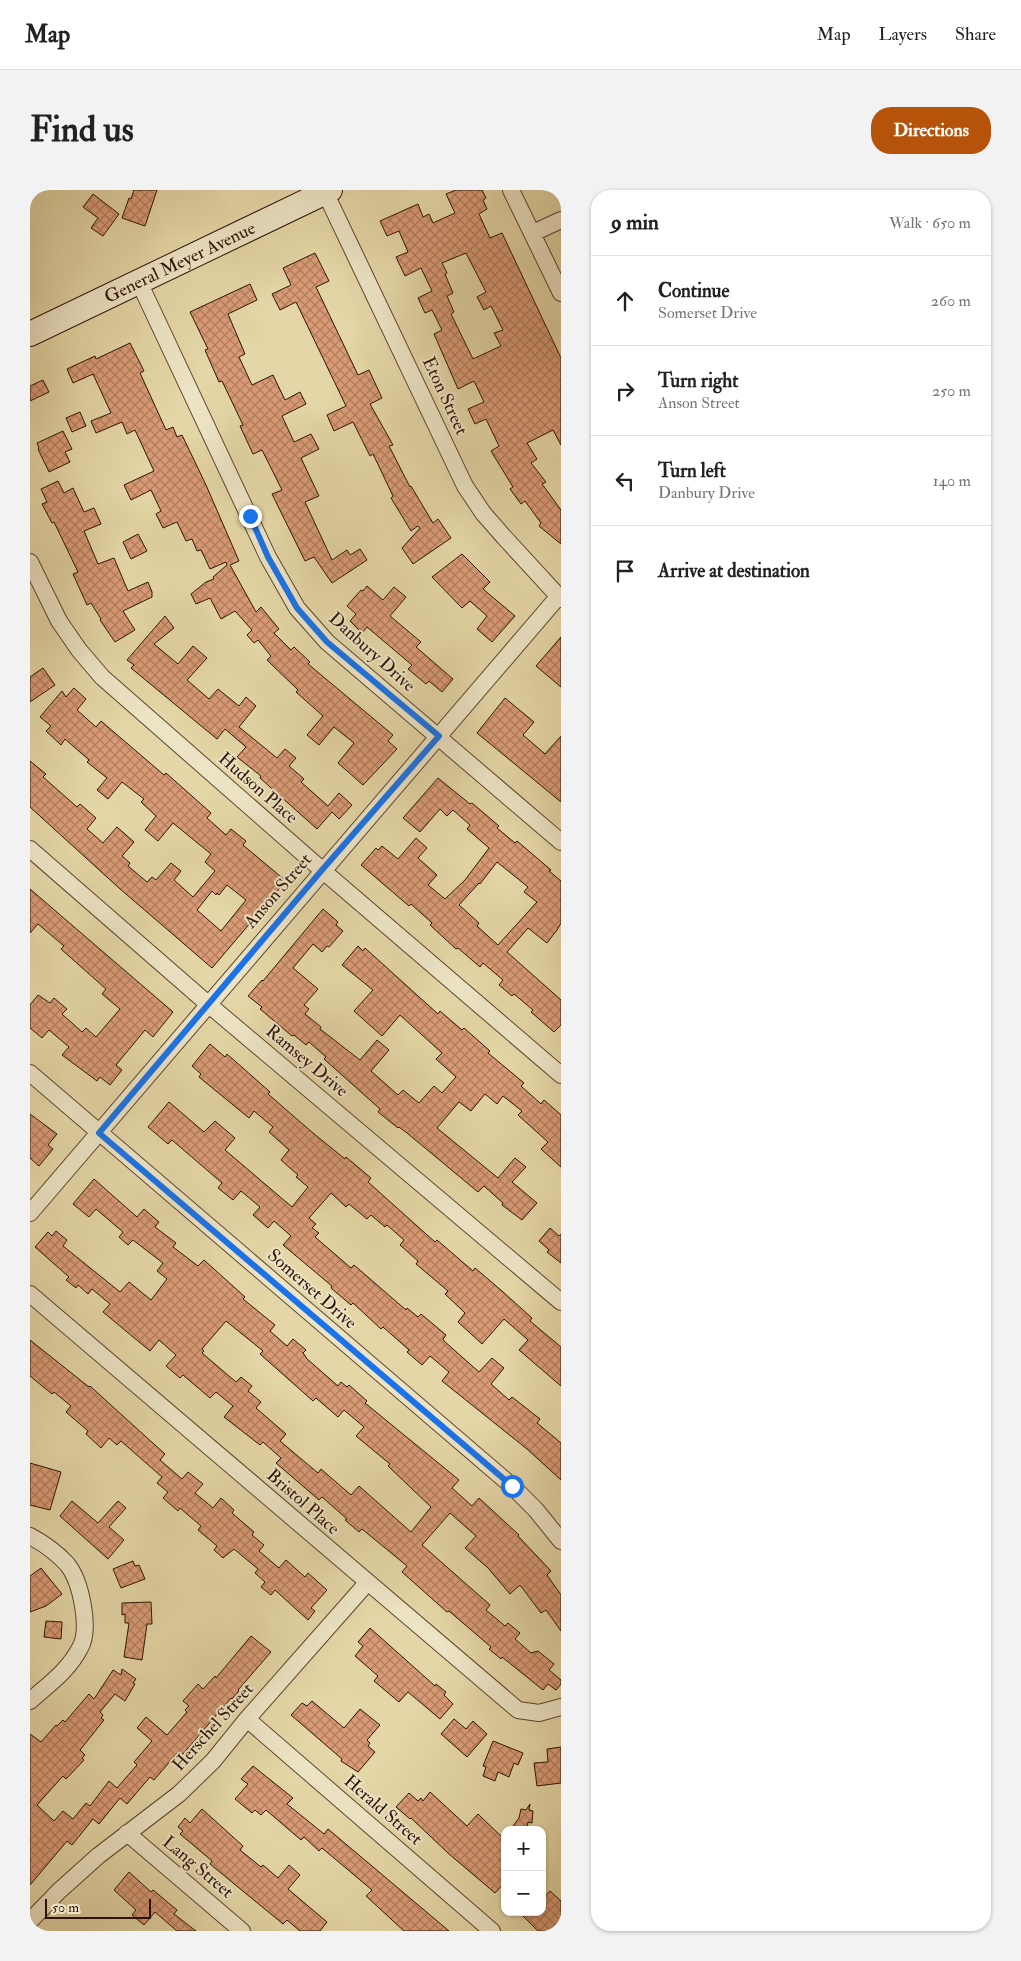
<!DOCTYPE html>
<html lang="en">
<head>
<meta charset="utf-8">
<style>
	:root { --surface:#fff; --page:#f2f2f2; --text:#222; --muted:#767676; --line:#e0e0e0; --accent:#b45309 }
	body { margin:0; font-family:"IM FELL Double Pica",serif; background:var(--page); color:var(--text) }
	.controls { position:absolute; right:15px; bottom:15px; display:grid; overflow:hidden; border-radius:10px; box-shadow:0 1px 4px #0004 }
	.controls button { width:45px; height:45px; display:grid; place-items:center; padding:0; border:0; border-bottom:1px solid var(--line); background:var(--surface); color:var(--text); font:25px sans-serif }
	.scale { position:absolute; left:15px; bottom:12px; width:106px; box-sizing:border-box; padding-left:5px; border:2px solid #2f1306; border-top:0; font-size:14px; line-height:18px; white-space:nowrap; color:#2f1306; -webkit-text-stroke:4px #ede4c5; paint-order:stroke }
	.stop { position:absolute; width:15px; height:15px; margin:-11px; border:4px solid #1a73e8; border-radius:50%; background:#fff }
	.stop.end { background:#1a73e8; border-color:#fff; box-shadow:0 1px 5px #0008 }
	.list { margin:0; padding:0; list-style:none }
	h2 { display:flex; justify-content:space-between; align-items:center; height:65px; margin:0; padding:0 20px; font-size:21px }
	h2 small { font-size:16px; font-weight:400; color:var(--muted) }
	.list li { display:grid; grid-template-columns:32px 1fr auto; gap:15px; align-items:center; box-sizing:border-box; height:90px; padding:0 20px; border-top:1px solid var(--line) }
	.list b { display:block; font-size:19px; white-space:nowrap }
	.list p { margin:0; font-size:16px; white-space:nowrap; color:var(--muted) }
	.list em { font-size:16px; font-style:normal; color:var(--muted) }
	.icon { flex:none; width:28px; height:28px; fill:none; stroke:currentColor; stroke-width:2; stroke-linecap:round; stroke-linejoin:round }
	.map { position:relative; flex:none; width:531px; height:1741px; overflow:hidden; border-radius:20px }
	header { display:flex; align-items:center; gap:30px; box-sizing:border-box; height:70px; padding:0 25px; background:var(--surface); border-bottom:1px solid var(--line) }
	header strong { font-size:24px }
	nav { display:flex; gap:28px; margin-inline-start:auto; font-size:18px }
	.intro { display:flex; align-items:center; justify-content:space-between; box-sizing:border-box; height:120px; padding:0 30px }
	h1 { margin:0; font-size:35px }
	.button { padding:12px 22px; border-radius:20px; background:var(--accent); color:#fff; font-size:18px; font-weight:700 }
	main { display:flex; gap:30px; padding:0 30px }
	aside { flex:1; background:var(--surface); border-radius:20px; box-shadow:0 1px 4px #0004 }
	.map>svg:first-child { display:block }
</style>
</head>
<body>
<header>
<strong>Map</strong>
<nav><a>Map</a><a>Layers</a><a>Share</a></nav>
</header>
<div class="intro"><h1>Find us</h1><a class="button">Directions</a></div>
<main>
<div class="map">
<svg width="531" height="1741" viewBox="0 0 531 1741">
	<defs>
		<pattern id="building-cross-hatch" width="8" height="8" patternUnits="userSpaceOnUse" patternTransform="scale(1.25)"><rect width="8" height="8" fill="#d99b75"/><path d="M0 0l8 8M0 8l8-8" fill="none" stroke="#b07d5e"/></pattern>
	</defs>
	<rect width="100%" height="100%" fill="#e4d6a6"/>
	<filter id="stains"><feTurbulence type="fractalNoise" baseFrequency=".004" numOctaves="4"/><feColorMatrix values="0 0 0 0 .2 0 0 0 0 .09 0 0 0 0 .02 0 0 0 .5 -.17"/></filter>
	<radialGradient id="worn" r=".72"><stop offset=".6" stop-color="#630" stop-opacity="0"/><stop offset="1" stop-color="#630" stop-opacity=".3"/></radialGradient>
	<path fill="url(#building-cross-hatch)" stroke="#2f1306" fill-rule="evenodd" d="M104,0h23l-12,36 -23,-8 7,-20 2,1z
		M426,0h26l4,8 -3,2 4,9 -8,5 11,24 12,-5 59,125v87l-8,-15 -26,13 10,16 -6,4 15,19 -4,2 19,26v34l-22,-18 2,-3 -16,-22 -4,3 -11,-15 3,-2 -22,-36 8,-5 -13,-27 -11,5 -7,-15 16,-7 -10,-21 -16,8 -24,-55 8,-4 -10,-20 -7,3 -7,-15 14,-7 -11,-23 -16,8 -9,-19 12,-5 -9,-21 -12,5 -7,-15 38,-17 5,13 6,-3 4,9 22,-10 -9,-19zM436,63l20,39 -9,5 7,13 7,-4 12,24 -9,3 7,13 -28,13 -22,-45 3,-2 -7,-16 6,-3 -8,-19 2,-1 -5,-10z
		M63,4l26,20 -16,22 -12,-8 7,-10 -15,-11z
		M285,63l14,28 -13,6 42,88 11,-5 13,28 -12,6 23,41 -4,1 21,41 1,-1 22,37 5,-4 13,19 -38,26 -11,-16 18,-20 -2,-2 -7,5 -20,-33 2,-2 -20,-42 -3,2 -17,-34 -19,9 -7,-16 19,-9 -50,-104 -16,8 -8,-16 19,-9 -8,-17z
		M220,94l7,16 -29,14 17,40 -6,3 13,28 21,-10 12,25 15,-8 6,12 -24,12 12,26 17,-8 8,15 -18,9 18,38 -14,6 27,58 15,-10 3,5 10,-6 7,11 -35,23 -18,-26 -9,4 -33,-67 10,-4 -20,-40 -9,4 -13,-28 3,-1 -21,-44 -3,1 -14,-32 3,-1 -18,-37z
		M100,153l14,28 -4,2 26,57 7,-3 4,10 5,-2 24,50 33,76 -9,4 26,47 5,-5 18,22 -5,4 17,17 3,-3 16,15 -2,2 85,71 -5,6 9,8 -34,36 -25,-22 16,-20 -20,-16 -15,18 -12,-10 16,-19 -27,-24 2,-2 -31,-30 4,-4 -13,-16 -4,3 -7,-8 5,-5 -17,-19 -14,8 -11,-21 -14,6 -5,-10 15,-12 8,-3 -1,-2 14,-12 -1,-3 -16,7 -9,-19 -4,1 -5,-12 -6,2 -9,-19 -14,6 -7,-14 5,-3 -10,-21 -20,10 -7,-15 30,-14 -19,-41 -8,4 -5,-12 -26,11 -5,-12 20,-8 -18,-39 -20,9 -6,-14 28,-13 1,3z
		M13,190l6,12 -19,9v-15z
		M50,222l6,14 -14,6 -6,-14z
		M33,241l9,18 -7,3 5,10 -21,10 -11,-23 1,-1 -2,-5z
		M28,291l6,12 9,-5 11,24 10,-4 7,16 -17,7 14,33 16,-6 14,33 20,-9 4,10v5l-29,14 12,19 -20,12 -15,-22 1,-1 -10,-16 -4,2 -14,-31 5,-2 -24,-50 -2,1 -10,-19 5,-2 -6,-13z
		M108,344l9,17 -16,8 -8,-17z
		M432,364l28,28 -7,7 32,27 -23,26 -15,-13 10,-13 -17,-15 -8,7 -30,-31z
		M337,396l16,14 11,-13 12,10 -16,19 31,26 -5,5 37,32 -11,13 -13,-11 -3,3 -18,-15 4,-4 -45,-38 -5,6 -12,-12 6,-7 -9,-8 14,-16 2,1z
		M135,426l9,12 -20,16 24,20 15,-18 14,12 -20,22 22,19 9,-10 21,17 7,-9 10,9 -17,21 38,31 8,-9 11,9 -7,8 15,13 -3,3 27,24 11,-13 13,12 -13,14 -7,-7 -15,17 -57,-51 1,-2 -24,-19 9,-10 -21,-18 -8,10 -86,-71 3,-3 -7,-5z
		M531,447v50l-25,-21z
		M13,478l12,17 -25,17v-25z
		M44,498l12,11 -9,11 19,17 5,-6 63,54 2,-2 45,40 -4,5 19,17 5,-6 15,12 -3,4 43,36 -74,87 -93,-80 -89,-81v-46l16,13 -3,3 34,30 3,-3 16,14 -9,11 16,14 14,-16 17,15 -12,14 8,7 -2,3 19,16 5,-5 4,3 15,-17 10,8 -7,9 19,17 22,-26 -10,-9 6,-8 -38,-31 -15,18 -13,-11 11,-14 -15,-14 3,-3 -22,-17 -14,17 -11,-9 10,-12 -20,-16 2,-2 -24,-21 -4,6 -15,-14 5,-5 -11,-9 22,-26 4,6zM197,695l19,15 -25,31 -24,-21 15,-19 4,4 1,-2 2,2z
		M475,508l29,24 -11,13 22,19 16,-18v66l-84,-69z
		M408,588l32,26 2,-1 27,23 -2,2 18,15 2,-2 34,29 -2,1 12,10v42l-4,7 -10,13 -19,-15 -21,24 54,48v25l-7,7 -23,-20 2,-2 -19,-16 -2,2 -13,-11 4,-5 -20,-17 -3,4 -22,-19 -2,1 -26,-24 2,-2 -21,-19 -2,2 -48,-41 15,-17 2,2 4,-4 16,13 18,-21 11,10 -9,10 19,17 -9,10 17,14 20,-19 24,-32 -22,-19 3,-4 -17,-15 -6,6 -7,-7 -20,23 -17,-14zM467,672l31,25 -4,5 13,10 -39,43 -21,-19 2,-3 -20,-18 20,-22 1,1z
		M0,699l143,123 -20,25 -8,-7 -29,35 6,5 -12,15 -10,-8 -3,4 -35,-26 7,-8 -20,-17 -7,8 -12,-10v-23l8,-10 12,8 4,-5 13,11 -5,5 20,18 4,-4 10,9 24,-28 -18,-15 4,-5 -45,-40 3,-3 -26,-22 -8,9z
		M293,719l15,13 -2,3 7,6 -14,16 -2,-1 -5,6 -9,-8 -20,24 25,21 -14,16 5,4 -4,5 16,13 -1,2 40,31 17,-20 12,10 -18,21 27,24 5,-5 16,13 15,-17 8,7 14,-16 -20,-18 6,-6 -42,-38 -18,21 -28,-25 19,-21 -31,-25 16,-19 5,5 2,-3 73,66 2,-3 22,19 2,-2 26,23 -2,2 36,30 -3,3 20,18 3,-4 17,15v52l-20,-18 7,-7 -30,-27 4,-4 -19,-15 -6,8 -12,-10 -14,17 -12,-9 -22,26 61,50 17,-20 11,9 -14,15 25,21 -15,17 -20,-15 1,-2 -19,-17 -6,6 -71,-59 -8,-6 -1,1 -20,-16 2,-3 -56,-50 2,-2 -17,-15 -3,3 -12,-10 -2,1 -32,-27 2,-2 -14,-11 14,-16 1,1z
		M180,854l15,13 2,-3 43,38 -2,2 45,39 32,26 1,-2 25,21 -3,4 67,60 2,-2 36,31 2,-3 27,23 30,27 -2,3 31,26v39l-42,-36 9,-10 -24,-21 -22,25 -24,-22 7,-9 -20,-19 3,-3 -32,-27 2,-3 -18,-16 4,-5 -17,-15 -2,2 -14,-12 -4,4 -18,-15 -3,3 -15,-14 -22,25 7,6 -4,4 7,5 -4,4 36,31 3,-3 52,45 1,-2 11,9 3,-3 25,21 -3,4 1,2 35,31 13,-14 12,10 -13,16 18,16 3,-3 28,22 -3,4 24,20v37l-34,-31 -85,-68 7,-9 -19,-16 -8,9 -15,-13 2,-2 -26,-23 -2,2 -28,-26 -2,2 -20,-17 1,-2 -49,-41 8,-9 -17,-15 -6,7 -15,-13 7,-8 -19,-16 -8,9 -15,-12 4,-5 -50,-43 -4,4 -20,-17 21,-25 35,30 11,-11 20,17 -10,12 67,57 16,-20 -12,-10 2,-2 -17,-15 8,-10 -20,-18 4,-5 -19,-16 -5,7 -50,-41 2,-3 -9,-8z
		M0,924l27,20 -9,11 5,4 -14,17 -9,-8z
		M64,989l43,38 7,-8 15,13 -4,5 21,16 -3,4 25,19 6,-6 41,37 -2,2 32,26 -5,6 17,15 6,-7 13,11 -3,3 3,4v1l32,28 3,-4 6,5 2,-2 18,16 -2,2 94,77 -7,8 20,18 7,-8 40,37 -1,1 33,35 -4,4 14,20v36l-15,-21 -5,3 -21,-28 -10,9 -22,-26 -23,-20 11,-12 -26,-23 -28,32 68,60 -4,5 19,16 3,-3 12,10 -5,6 16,14 7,-2 16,13 -5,6 12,10v4l-5,6 -8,-6 -5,6 -41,-33 -1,2 -12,-10 2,-2 -42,-36 -2,1 -45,-40 5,-6 -45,-37 -3,3 -14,-12 2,-1 -25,-22 -3,3 -43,-37 5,-5 -18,-16 -3,3 -36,-28 9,-11 -17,-14 -6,6 -27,-23 -3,3 -14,-12 10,-11 -17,-15 -9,11 -47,-39 7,-8 -18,-15 -4,5 -10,-9 -2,3 -10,-8 3,-3 -34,-30 13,-15 4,4 4,-5 11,9 -4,6 57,46 9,-10 22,18 16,-21 -10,-8 6,-8 -30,-23 -5,5 -9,-8 4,-5 -27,-23 -7,8 -16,-13zM196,1131l37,30 -3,3 53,47 3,-3 22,19 6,-7 20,17 -8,9 34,28 -2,2 43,41 -20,25 -52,-46 -8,9 -30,-26 -3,4 -38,-32 6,-7 -30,-26 5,-6 -13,-11 4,-5 -11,-9 -5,5 -34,-29 2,-2 -2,-2z
		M520,1038l9,8 2,-2v29l-14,-11 2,-2 -10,-9z
		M0,1150l59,47 1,-1 44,40 31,28 -5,6 22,19 6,-7 15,12 -8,9 18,15 8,-10 13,12 -2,3 22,19 -2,3 12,10 -5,6 20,17 7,-8 19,17 3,-4 19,17 -16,18 4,3 -7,9 -33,-30 -4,5 -10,-8 4,-5 -10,-9 3,-4 -24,-20 -11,9 -9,-8 3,-4 -19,-16 3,-4 -21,-18 -2,3 -15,-13 5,-6 -11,-9 5,-6 -41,-36 -4,4 -8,-7 -8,10 -15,-14 2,-3 -22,-19 5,-6 -17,-14 -2,2 -22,-18z
		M0,1273l31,9 -11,38 -20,-5z
		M42,1311l26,22 20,-22 8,7 -17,19 15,13 -16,19 -48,-43z
		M103,1371l2,5 4,-1 6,14 -24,9 -8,-19z
		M11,1378l21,26 -16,12 -16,6v-36z
		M121,1412l1,22h-5l-5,36 -18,-3 5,-34h-4v-9l-3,1v-12z
		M16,1431l16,1 -1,17 -17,-2z
		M340,1438l65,58 1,-2 10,8 -2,3 9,9 -13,15 -32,-27 -9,10 -25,-21 4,-5 -23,-20 8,-10 -5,-4z
		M221,1446l20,16 -33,38 1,1 -7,8 -1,-1 -48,56 -4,-3 -25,29 -4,-3 -23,27 -7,-6 -21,26 -6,-5 -21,26 -5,-4 -37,44v-151l11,8 15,-17 1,1 6,-6 2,2 24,-28 5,5 19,-29 8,5 1,-6 14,10 -3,4 2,1 -10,17 -10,-7 -15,18 3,3 -2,3 3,2 -24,30 5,5 -3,3 2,2 -18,19 -3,-3 -26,29 17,16 9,-10 10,8 13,-16 4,3 19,-25 8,7 20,-23 -3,-3 18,-21 -15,-13 9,-11 21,18 20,-23 -2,-2 4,-4 -6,-5 15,-17 5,5 12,-13 1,2z
		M282,1511l32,27 16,-19 20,16 -13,15 3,3 -2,3 7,6 -17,20 -17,-11 1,-2 -51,-44 11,-12 5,3z
		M424,1529l12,10 7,-8 14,13 -20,23 -26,-23z
		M463,1551l30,12 -5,12 -4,-2 -5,14 -11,-5 -3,9 -12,-5 3,-9 -3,-1z
		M531,1557v36l-24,3 -3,-23 14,-1 -1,-13z
		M223,1576l40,32 -6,6 37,30 4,-5 121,102h-45l-38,-35 6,-6 -50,-42 -3,3 -15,-14 -3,3 -35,-30 -5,5 -6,-5 -3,3 -17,-14 13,-15 -7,-5z
		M400,1602l37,34 11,-12 27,26v42l-10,11 -46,-39 -38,-36 -1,1 -14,-12 13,-14 9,8 3,-3 2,3z
		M500,1614l-1,6 4,1 -1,12 -4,-1 -1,8h-17l9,-12 2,-9 5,1z
		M172,1619l41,37 -3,4 21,17 2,-2 15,13 11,-13 11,10 -12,14 39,33 -7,9h-20l-13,-11 -4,4 -73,-60 2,-3 -32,-27 3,-3 -5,-4 7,-9 5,5z
		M99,1682l22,20 2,-2 24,20 -3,4 22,17h-19l-22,-19 -11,13 -12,-10 4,-5 -22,-20z
		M520,1701l11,10v23l-7,7h-16l-19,-19h23v-12z"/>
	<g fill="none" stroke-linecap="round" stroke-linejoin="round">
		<g stroke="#5c442e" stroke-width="18">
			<path id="minor" d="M294,0l141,296 18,27 21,24 57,62
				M481,0l50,103
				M503,43l28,-13
				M109,92l129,275 29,51 30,34 234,200
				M0,372l29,59 20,29 23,27 220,193 239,205
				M0,659l178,155 353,298
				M0,883l482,413 24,24 25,31
				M0,1023l528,-616
				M0,1104l488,416 21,3 22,-6
				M0,1346c13,7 27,17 37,28 14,17 24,65 13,84 -12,23 -31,36 -50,53
				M217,1529l245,212
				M97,1643l115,98
				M0,1731l29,-30 39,-35 81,-62 34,-33 34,-42 120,-136"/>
		</g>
		<g stroke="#2f1306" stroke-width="26">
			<g id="secondary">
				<path id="s1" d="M0,144l300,-144"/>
			</g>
		</g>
		<use href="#minor" stroke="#ede4c5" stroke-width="16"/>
		<use href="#secondary" stroke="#ede4c5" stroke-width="24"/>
	</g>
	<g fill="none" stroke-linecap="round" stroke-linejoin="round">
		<path stroke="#1a73e8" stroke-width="6" d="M220,326l18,41 29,51 30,34 112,94 -117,134 -223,263 413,353"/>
	</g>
	<g text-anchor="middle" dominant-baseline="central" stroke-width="4" stroke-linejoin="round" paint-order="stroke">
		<g font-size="18" fill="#2f1306" stroke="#ede4c5">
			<text stroke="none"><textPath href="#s1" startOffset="166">General Meyer Avenue</textPath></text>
			<text transform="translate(415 206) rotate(65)">Eton Street</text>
			<text transform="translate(342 462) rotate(42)">Danbury Drive</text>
			<text transform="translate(228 598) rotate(41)">Hudson Place</text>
			<text transform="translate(248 701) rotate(-49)">Anson Street</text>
			<text transform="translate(277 871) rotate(40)">Ramsey Drive</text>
			<text transform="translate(282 1099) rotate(41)">Somerset Drive</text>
			<text transform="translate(273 1312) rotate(41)">Bristol Place</text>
			<text transform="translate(183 1537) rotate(-48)">Herschel Street</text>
			<text transform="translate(353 1620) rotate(41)">Herald Street</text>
			<text transform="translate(168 1677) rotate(40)">Lang Street</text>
		</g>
	</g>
	<rect width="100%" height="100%" filter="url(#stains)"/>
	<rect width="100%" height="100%" fill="url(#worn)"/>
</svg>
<div class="controls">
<button>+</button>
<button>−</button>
</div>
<div class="scale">50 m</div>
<div class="stop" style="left:482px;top:1296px"></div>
<div class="stop end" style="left:220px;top:326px"></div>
</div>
<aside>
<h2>9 min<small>Walk · 650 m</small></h2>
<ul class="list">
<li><svg class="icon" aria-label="ahead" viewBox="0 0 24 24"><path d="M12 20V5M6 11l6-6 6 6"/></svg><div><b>Continue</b><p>Somerset Drive</p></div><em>260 m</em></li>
<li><svg class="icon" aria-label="right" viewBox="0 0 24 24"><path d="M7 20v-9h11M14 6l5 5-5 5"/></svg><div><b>Turn right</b><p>Anson Street</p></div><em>250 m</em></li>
<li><svg class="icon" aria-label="left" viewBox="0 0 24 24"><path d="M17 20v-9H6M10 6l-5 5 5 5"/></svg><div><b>Turn left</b><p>Danbury Drive</p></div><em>140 m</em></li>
<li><svg class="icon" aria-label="arrive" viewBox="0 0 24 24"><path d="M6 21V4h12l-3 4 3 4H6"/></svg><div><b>Arrive at destination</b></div></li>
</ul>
</aside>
</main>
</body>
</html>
